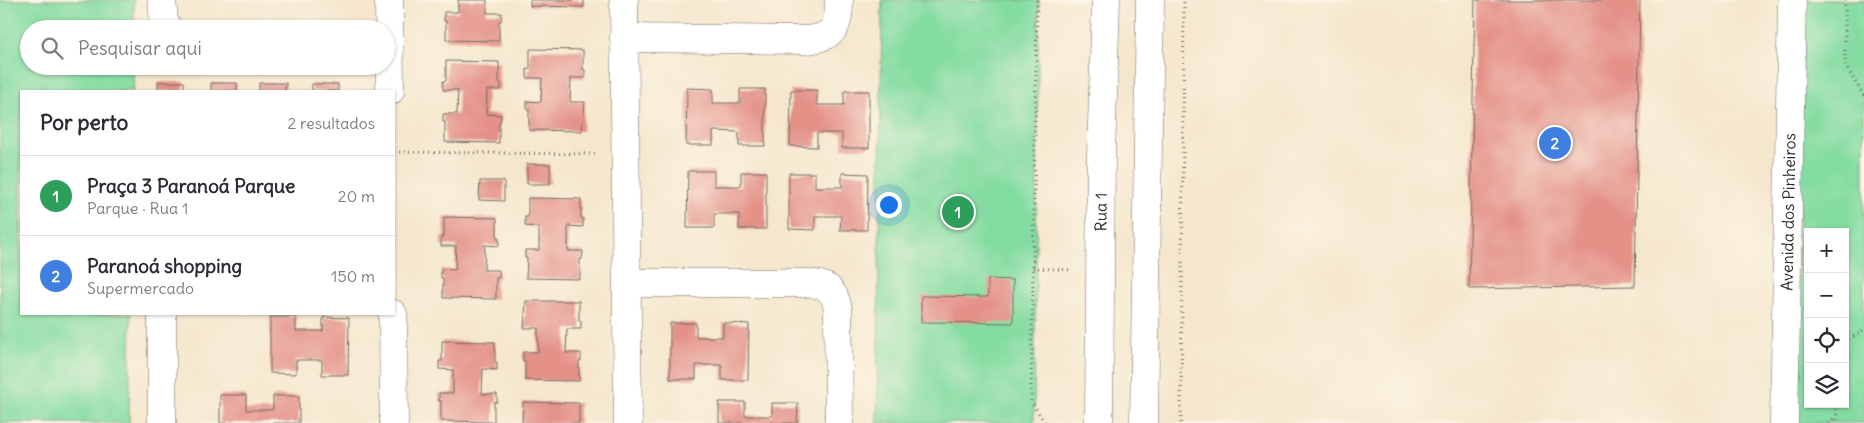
<!DOCTYPE html>
<html lang="pt">
<head>
<meta charset="utf-8">
<style>
	:root { --surface:#fff; --page:#f2f2f3; --text:#2b2b33; --muted:#7c7c81; --line:#e1e1e2; --accent:#0f766e }
	body { margin:0; font-family:Delius,sans-serif; background:var(--page); color:var(--text) }
	.controls { position:absolute; right:15px; bottom:15px; display:grid; overflow:hidden; border-radius:0px; box-shadow:0 1px 4px #0004 }
	.controls button { width:45px; height:45px; display:grid; place-items:center; padding:0; border:0; border-bottom:1px solid var(--line); background:var(--surface); color:var(--text); font:25px sans-serif }
	.you { position:absolute; left:888px; top:204px; width:18px; height:18px; margin:-12px; border:4px solid #fff; border-radius:50%; background:#1a73e8; box-shadow:0 0 0 8px #1a73e833 }
	.badge { display:grid; place-items:center; width:32px; height:32px; border-radius:50%; background:var(--accent); color:#fff; font-size:16px; font-weight:700 }
	.pin { position:absolute; translate:-50% -50%; border:2px solid #fff; box-shadow:0 1px 5px #0006 }
	.list { margin:0; padding:0; list-style:none }
	h2 { display:flex; justify-content:space-between; align-items:center; height:65px; margin:0; padding:0 20px; font-size:21px }
	h2 small { font-size:16px; font-weight:400; color:var(--muted) }
	.list li { display:grid; grid-template-columns:32px 1fr auto; gap:15px; align-items:center; box-sizing:border-box; height:80px; padding:0 20px; border-top:1px solid var(--line) }
	.list b { display:block; font-size:19px; white-space:nowrap }
	.list p { margin:0; font-size:16px; white-space:nowrap; color:var(--muted) }
	.list em { font-size:16px; font-style:normal; color:var(--muted) }
	.icon { flex:none; width:28px; height:28px; fill:none; stroke:currentColor; stroke-width:2; stroke-linecap:round; stroke-linejoin:round }
	.map { position:relative; flex:none; width:1864px; height:423px; overflow:hidden }
	.search { position:absolute; background:var(--surface); box-shadow:0 1px 4px #0004; left:20px; top:20px; width:375px; height:55px; display:flex; align-items:center; gap:12px; box-sizing:border-box; padding:0 18px; border-radius:28px; color:var(--muted); font-size:19px }
	.panel { position:absolute; background:var(--surface); box-shadow:0 1px 4px #0004; left:20px; top:90px; width:375px; height:225px; border-radius:0px }
	.map>svg:first-child { display:block }
</style>
</head>
<body>
<div class="map">
<svg width="1864" height="423" viewBox="0 0 1864 423">
	<rect width="100%" height="100%" fill="#fcf5e5"/>
	<filter id="ink" filterUnits="userSpaceOnUse"><feTurbulence type="fractalNoise" baseFrequency=".02" numOctaves="2"/><feDisplacementMap in="SourceGraphic" scale="10" xChannelSelector="R" yChannelSelector="G"/><feConvolveMatrix kernelMatrix="1 2 1 2 8 2 1 2 1" color-interpolation-filters="sRGB"/></filter>
	<filter id="wash" filterUnits="userSpaceOnUse"><feTurbulence type="fractalNoise" baseFrequency=".0096" numOctaves="4" result="noise"/><feDisplacementMap in="SourceGraphic" scale="20" xChannelSelector="R" yChannelSelector="G"/><feGaussianBlur stdDeviation="1.12" result="paint"/><feColorMatrix in="noise" values="0 0 0 0 0 0 0 0 0 0 0 0 0 0 0 0 0 1.4 0 .05"/><feComposite in="paint" operator="in"/></filter>
	<g filter="url(#wash)">
		<rect width="100%" height="100%" fill="#f5e7cd"/>
		<path fill="#83dca1" stroke="#578466" fill-rule="evenodd" d="M0,0h134v29h-105v37h105l-1,25h-112v223h110l-2,109h-129z
			M882,0h157l-5,423h-157z
			M1802,0h62v423h-68zM1808,232h37v172h-37z"/>
		<g id="blocks">
			<path fill="#e49188" d="M458,0h29v13h15l-1,8h-2v20l-53,-1v-19h-2v-9h14z
				M530,0h54v7l-54,-1z
				M1475,0h165l-5,286 -166,3z
				M530,49l53,1v20h2v8h-14l-1,24h15l-3,29 -53,-1v-20h-2v-9l14,1 1,-24h-15v-9h3z
				M446,61l53,1v20l2,1v7h-14l-1,24 15,1 -1,8h-1v20l-54,-1v-20h-2v-8h14l1,-24h-15v-9h3z
				M158,82h26v9h-26z
				M211,83h26v8h-26z
				M259,83h27l-1,8h-26z
				M312,84h26v7h-26z
				M687,88l26,1v14h27v-14h25v57h-26v-14l-26,-1v14h-27z
				M791,90h26v15h27v-14h25v57h-27v-15h-25v14l-27,-1z
				M527,164h23v20h-23z
				M688,171h26v15h27v-14h25v57h-27v-15h-25v14h-27z
				M789,173h26v14h27v-14l26,1 -1,56h-27l1,-14h-26v14l-26,-1z
				M480,181h24v20l-25,-1z
				M528,198l53,1v19h2v9l-15,-1v25h15l-1,8h-2v20l-54,-1 1,-20h-2v-8h14v-23l-14,-1v-9h3z
				M444,217l53,1v20h2v8l-14,-1 -1,25h15v8h-3v21l-53,-1v-20h-2v-9l14,1 1,-24h-15v-9h3z
				M988,279l25,1v43l-92,-1v-26l67,1z
				M526,301h53v20h2v8h-14l-1,24h15v8h-2v20l-54,-1v-19h-2v-9h15v-24h-14z
				M270,317h26v14h27v-14l26,1 -1,57h-26v-15h-26v14l-26,-1z
				M670,323h26v14h27v-14l26,1 -1,56h-26v-15h-26v14h-26z
				M442,341l53,1v20h2v8l-14,-1 -1,25h15v8h-3v20l-53,-1v-20h-2v-8h14v-23l-14,-1v-8h3z
				M220,395h26v15h27v-14h26v27h-79z
				M523,402l56,1v20h-57z
				M719,402h26v14h27v-13h26l-1,20h-78z"/>
		</g>
	</g>
	<g filter="url(#ink)">
		<use href="#blocks" fill-opacity="0" stroke="#726d64" stroke-width="1"/>
		<g fill="none" stroke-linecap="round" stroke-linejoin="round">
			<g stroke="#726d64" stroke-width="29">
				<g id="street">
					<path d="M162,0l2,22 5,7"/>
					<path d="M389,0l1,91"/>
					<path d="M624,0l4,423"/>
					<path d="M624,38l183,2c28,-3 32,-14 32,-40"/>
					<path d="M627,283h179c20,1 28,5 32,26l1,114"/>
					<path d="M393,314l1,109"/>
					<path d="M162,423v-109"/>
					<path id="s1" d="M1099,423l2,-268 5,-155"/>
					<path d="M1144,423l6,-423"/>
				</g>
			</g>
			<g stroke="#726d64" stroke-width="29">
				<g id="secondary">
					<path id="s2" d="M1784,423l8,-423"/>
				</g>
			</g>
			<path stroke="#726d64" stroke-width="3" stroke-dasharray="1 4" stroke-linecap="butt" d="M1037,0l-6,401 14,22
				M1845,0v65l19,31
				M394,152l204,2
				M1033,268l39,2
				M1845,342l19,-12
				M1836,404l1,19
				M1181,423l3,-423
				M1829,423l6,-6"/>
			<use href="#street" stroke="#fff" stroke-width="28"/>
			<use href="#secondary" stroke="#fff" stroke-width="28"/>
		</g>
	</g>
	<g text-anchor="middle" dominant-baseline="central" stroke-width="4" stroke-linejoin="round" paint-order="stroke">
		<g font-size="16" fill="#2b2b2b" stroke="#fcf5e5">
			<text stroke="none"><textPath href="#s1" startOffset="211">Rua 1</textPath></text>
			<text stroke="none"><textPath href="#s2" startOffset="211">Avenida dos Pinheiros</textPath></text>
		</g>
	</g>
</svg>
<div class="controls">
<button>+</button>
<button>−</button>
<button><svg class="icon" aria-label="locate" viewBox="0 0 24 24"><circle cx="12" cy="12" r="6"/><path d="M12 2v4M12 18v4M2 12h4M18 12h4"/></svg></button>
<button><svg class="icon" aria-label="layers" viewBox="0 0 24 24"><path d="M12 4l9 5-9 5-9-5zM3 14l9 5 9-5"/></svg></button>
</div>
<div class="you"></div>
<div class="pin badge" style="left:958px;top:212px;background:#2e9e5b">1</div>
<div class="pin badge" style="left:1555px;top:143px;background:#3f7fe0">2</div>
<div class="search"><svg class="icon" aria-label="search" viewBox="0 0 24 24"><circle cx="10" cy="10" r="6"/><path d="M15 15l6 6"/></svg>Pesquisar aqui</div>
<section class="panel">
<h2>Por perto<small>2 resultados</small></h2>
<ul class="list">
<li><span class="badge" style="background:#2e9e5b">1</span><div><b>Praça 3 Paranoá Parque</b><p>Parque · Rua 1</p></div><em>20 m</em></li>
<li><span class="badge" style="background:#3f7fe0">2</span><div><b>Paranoá shopping</b><p>Supermercado</p></div><em>150 m</em></li>
</ul>
</section>
</div>
</body>
</html>
